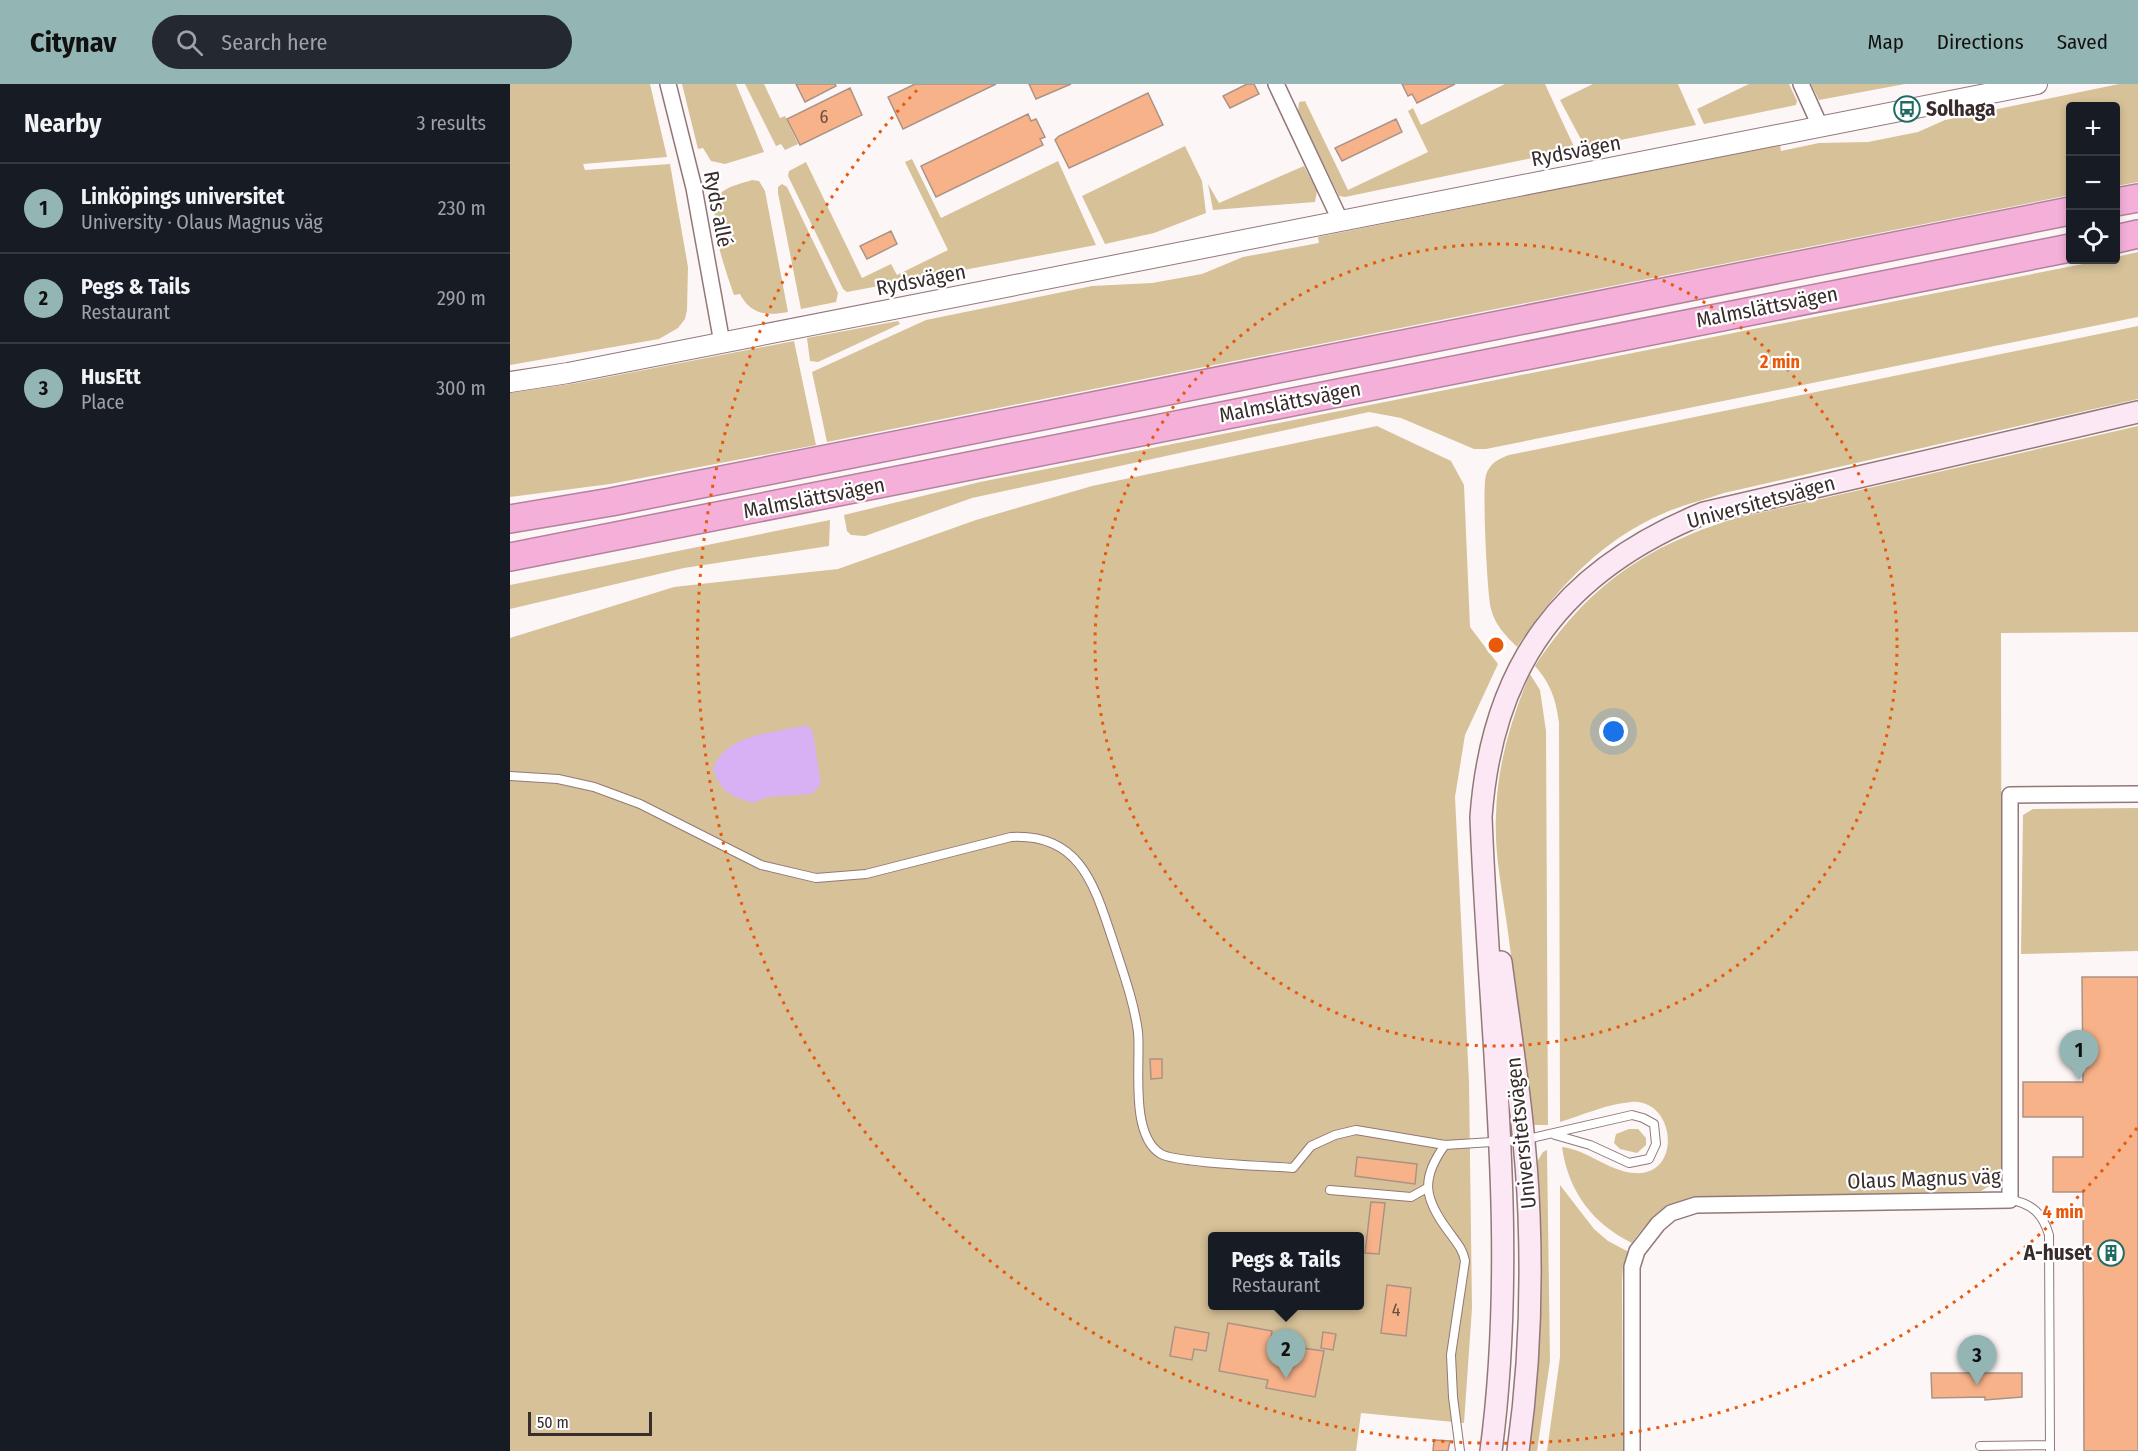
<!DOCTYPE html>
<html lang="en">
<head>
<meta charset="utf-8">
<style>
	:root { --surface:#171b24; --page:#242831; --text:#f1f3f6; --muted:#9ea1a6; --line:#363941; --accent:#93b6b4 }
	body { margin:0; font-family:"Fira Sans Condensed",sans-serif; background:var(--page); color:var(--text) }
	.controls { position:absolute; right:18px; top:18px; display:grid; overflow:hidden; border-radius:6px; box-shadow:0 3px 9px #0003 }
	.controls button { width:54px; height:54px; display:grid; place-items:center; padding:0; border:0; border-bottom:2px solid var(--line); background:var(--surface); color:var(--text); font:30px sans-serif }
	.scale { position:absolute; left:18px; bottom:15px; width:124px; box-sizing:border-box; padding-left:6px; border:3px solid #382c2c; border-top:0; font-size:16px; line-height:21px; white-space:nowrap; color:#382c2c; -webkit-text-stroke:4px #fff; paint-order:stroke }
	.you { position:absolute; left:1104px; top:648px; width:21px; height:21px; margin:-15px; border:4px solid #fff; border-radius:50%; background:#1a73e8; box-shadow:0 0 0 9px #1a73e833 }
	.badge { display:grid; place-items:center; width:39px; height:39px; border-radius:50%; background:var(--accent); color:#111; font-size:20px; font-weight:700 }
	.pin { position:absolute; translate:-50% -50px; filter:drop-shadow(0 2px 3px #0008) }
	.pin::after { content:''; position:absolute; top:32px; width:21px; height:18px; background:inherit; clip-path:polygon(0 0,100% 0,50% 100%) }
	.popup { position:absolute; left:698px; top:1148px; width:156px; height:78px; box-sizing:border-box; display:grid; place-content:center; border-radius:6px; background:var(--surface); filter:drop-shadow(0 2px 4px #0005); font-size:20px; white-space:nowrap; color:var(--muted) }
	.popup b { font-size:22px; color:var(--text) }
	.popup::after { content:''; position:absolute; left:50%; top:100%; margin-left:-12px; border:12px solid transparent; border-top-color:var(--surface) }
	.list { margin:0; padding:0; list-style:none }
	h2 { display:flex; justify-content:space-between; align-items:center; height:78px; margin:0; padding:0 24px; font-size:26px }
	h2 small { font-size:20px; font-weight:400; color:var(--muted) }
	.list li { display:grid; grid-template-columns:39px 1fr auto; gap:18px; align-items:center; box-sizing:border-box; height:90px; padding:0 24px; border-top:2px solid var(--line) }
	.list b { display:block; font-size:22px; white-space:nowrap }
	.list p { margin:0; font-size:20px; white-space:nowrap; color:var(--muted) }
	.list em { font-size:20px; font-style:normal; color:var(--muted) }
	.icon { flex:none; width:33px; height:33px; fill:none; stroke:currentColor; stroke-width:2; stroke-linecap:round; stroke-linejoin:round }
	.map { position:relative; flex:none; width:1628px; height:1367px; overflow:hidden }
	header { display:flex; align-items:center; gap:36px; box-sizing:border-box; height:84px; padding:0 30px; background:var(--accent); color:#111 }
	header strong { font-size:28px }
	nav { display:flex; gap:33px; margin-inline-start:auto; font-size:21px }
	.search { width:420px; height:54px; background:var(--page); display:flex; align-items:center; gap:15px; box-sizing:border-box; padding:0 21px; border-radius:33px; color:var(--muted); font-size:22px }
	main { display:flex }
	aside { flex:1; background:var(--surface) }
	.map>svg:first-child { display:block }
</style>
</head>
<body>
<header>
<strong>Citynav</strong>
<div class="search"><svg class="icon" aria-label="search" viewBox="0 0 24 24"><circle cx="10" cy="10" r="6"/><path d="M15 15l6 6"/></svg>Search here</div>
<nav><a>Map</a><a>Directions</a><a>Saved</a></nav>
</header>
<main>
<aside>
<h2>Nearby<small>3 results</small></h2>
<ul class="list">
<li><span class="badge">1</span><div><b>Linköpings universitet</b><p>University · Olaus Magnus väg</p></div><em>230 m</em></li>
<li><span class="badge">2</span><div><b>Pegs &amp; Tails</b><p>Restaurant</p></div><em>290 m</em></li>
<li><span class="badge">3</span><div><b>HusEtt</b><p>Place</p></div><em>300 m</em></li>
</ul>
</aside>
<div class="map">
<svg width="1628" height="1367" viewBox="0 0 1628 1367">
	<rect width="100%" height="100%" fill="#fcf6f6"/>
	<path fill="#d6c198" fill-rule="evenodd" d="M0,0h140l17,73 -84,7 2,6 85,-6 18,103 -1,43 -2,9 -7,9 -19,11 -149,26z
		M172,0h54l28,68 -39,12 -14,-3 -8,-13 -5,1z
		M235,0h19l16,34 5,-2 13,28 -13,6 -4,-6 -5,2z
		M995,0h40l30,65 -230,48 -6,-1 -41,-84 1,-10 6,-1 43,89 80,-38 -20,-41 5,-3 8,17z
		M1083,0h85l18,41 -111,22 -25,-47z
		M1239,0h40l8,17 -1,4 -92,19 -7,-15z
		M1301,0h94l-86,16z
		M1609,0h19v98l-22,4v-80h-46v89l-1243,247 -15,-70 114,-52 166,-34 60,-3 50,-9 41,-17 76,-14 -1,-6 462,-92 1,6 38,-8 49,-1 50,-10 27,-12z
		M675,62l17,35 4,32 -52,20 -49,11 -23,-48z
		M402,75l29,59 117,-57 38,84 -249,47 -4,-3 -55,-113 1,-5 17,-9 56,116 29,-14 6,11 51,-25 -43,-88z
		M794,82l13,25 -2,11 -102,8 -5,-26 11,19z
		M242,96l7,1 6,10 23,121c-21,4 -37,3 -48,-18l-6,1c-8,-24 -31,-83 -12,-103 7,-6 21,-9 30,-12z
		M272,100l5,3 51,106 -2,9 -35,7 -23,-116v-6z
		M1628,168v65l-652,132h-12l-73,-31 -32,-6 -397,86 -107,38 -14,-1 -4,-4 -3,-16 136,-33 1123,-222h13v-3z
		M388,237l2,3 -82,38 -8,-1 -3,-23z
		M1628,242v73l-414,94c-20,7 -42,12 -62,21 -62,27 -108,77 -145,133 -11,-11 -22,-22 -26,-38 -4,-16 -9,-121 -5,-134 4,-12 12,-16 23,-20z
		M284,257l22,104 -206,39 -100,13v-104l67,-10z
		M867,342l74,35 13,24 6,142 28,37 -33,71 -10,62 14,285 3,226 -8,115 -103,-10 -5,38h-846v-813l164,-51 164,-18 138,-49 116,-34zM702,1152h148v70h-148z
		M1628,342v206l-137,1 1,539 -4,9 -17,10 -292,8c-25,6 -43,23 -57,44 -39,-19 -64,-52 -70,-96 26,3 46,24 72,26 49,4 42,-75 -3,-71 -24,2 -48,13 -71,20l-1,-399c-3,-23 -8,-39 -24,-57 52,-79 109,-119 198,-147z
		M320,436l-1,26 -145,22 -174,41v-24z
		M1020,590l10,16 6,41 2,394h-17c-6,-67 -15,-134 -24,-200 -5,-36 -13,-73 -11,-110 1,-49 15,-96 34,-141z
		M1628,724v143l-117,3 2,-139 10,-6z
		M1119,1045h9l8,9v7l-9,8 -17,-4 -6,-6 2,-9z
		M1037,1066l3,211 -13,90h-10l7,-284 9,-15z
		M1050,1101l34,44 14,12 21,11 -6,14 -1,16 1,169h-76l13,-94z"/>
	<path fill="#d6b2f4" d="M298,641l5,8 8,51 -9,10 -44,3 -15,6c-24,-8 -30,-9 -40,-34 13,-36 62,-36 95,-44z"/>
	<path fill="#f8b289" stroke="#aa9385" stroke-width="1.5" d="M286,0h39l1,2 -31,16z
		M405,0h81l-93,45 -15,-32z
		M519,0h42l-35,15z
		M737,0h7l5,10 -29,14 -7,-12z
		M892,0h53l-38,19 -5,-9 -4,2z
		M340,4l12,27 -62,30 -13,-26z
		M638,9l15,32 -94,43 -14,-28 4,-4z
		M518,30l3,7 5,-2 9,18 -5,2 3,6 -107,52 -15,-31z
		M886,35l6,13 -60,29 -7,-13z
		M381,147l6,13 -30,15 -7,-13z
		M1572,893h56v474h-54l-1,-259h-30v-35h30v-40h-60v-35h60z
		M640,975h12v19l-11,1z
		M847,1073l60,7 -2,20 -60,-8z
		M861,1118l14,1 -6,51 -14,-1z
		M877,1201l24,3 -5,48 -25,-3z
		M718,1239l44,8 -2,13 54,7 -9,46 -49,-9 2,-8 -49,-9z
		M665,1243l34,6 -3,18 -12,-2 -2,11 -22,-4z
		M813,1248l13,2 -3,16 -12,-2z
		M1421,1289h91v24l-37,3v-3l-53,1z
		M924,1356l16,1 -2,10h-15z"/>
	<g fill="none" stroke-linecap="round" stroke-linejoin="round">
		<g stroke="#937878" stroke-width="10">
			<path id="service" d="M0,692l48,3 36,8 46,17 121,61 55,13 50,-4 145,-37c71,-4 84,51 103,107 9,28 20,58 24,88 3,31 -9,103 23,122 16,9 107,12 132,14l18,-22 24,-11 21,-5 89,15 78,-5 109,-25 11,3 11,6 2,20 -7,15 -20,4 -39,-18 -35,-10
				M935,1061c-25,34 -21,54 4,87 7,10 14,17 16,29l-14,94 2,42 7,54
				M820,1106l81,7 16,-9
				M1500,1116c22,3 33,14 39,35l1,216
				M1470,1362l70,-1"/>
		</g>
		<g stroke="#937878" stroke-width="18">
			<path id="minor" d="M158,0l26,104 28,155
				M766,0l65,138
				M1291,0l19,42
				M1122,1367v-184l5,-16 21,-27 13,-11 25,-8 314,-5v-405l128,-1"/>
		</g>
		<g stroke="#937878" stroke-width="22">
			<path id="tertiary" d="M0,298l58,-9 1469,-289"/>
		</g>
		<g stroke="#937878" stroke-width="24">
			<path id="secondary" d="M991,878c11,84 25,168 28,253 3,78 0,158 -11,236
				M981,1367c28,-211 -2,-423 -10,-634 11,-152 82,-247 223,-304l434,-101"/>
		</g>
		<g stroke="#b3829c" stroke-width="30">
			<path id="motorway" d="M1606,118l22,-4
				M1606,155l22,-5
				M0,435l101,-17 1459,-291
				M0,473l1560,-309"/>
		</g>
		<use href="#service" stroke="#fff" stroke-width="8"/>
		<use href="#minor" stroke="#fff" stroke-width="15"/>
		<use href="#tertiary" stroke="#fff" stroke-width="20"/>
		<use href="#secondary" stroke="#fce7f4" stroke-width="21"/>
		<use href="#motorway" stroke="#f5b0d9" stroke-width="27"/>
	</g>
	<g fill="none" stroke="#e8590c" stroke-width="3" stroke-dasharray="3 6">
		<circle cx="986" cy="561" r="401"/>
		<path d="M1627 1044A802 802 0 1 1 409 4"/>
	</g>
	<defs>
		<g id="bus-ring" transform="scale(1.35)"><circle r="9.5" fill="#fff" stroke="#216b64" stroke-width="1.5"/><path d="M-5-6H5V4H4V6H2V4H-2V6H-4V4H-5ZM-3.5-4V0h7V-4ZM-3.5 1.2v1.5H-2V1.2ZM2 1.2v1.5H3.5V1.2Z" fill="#216b64"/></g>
		<g id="building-ring" transform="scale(1.35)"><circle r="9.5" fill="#fff" stroke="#216b64" stroke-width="1.5"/><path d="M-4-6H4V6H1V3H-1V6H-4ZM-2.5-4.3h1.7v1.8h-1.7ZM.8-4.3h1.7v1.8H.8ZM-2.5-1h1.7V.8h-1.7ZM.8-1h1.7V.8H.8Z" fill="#216b64"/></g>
	</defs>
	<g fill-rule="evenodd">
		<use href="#bus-ring" x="1397" y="25"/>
		<use href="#building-ring" x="1601" y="1169"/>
	</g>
	<g text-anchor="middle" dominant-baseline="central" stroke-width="4.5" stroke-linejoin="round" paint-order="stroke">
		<g font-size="18" fill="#684e43">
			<text x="314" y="33">6</text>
			<text x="886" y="1226">4</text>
		</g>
		<g font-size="21" font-weight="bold" fill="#382c2c" stroke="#fff" text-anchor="start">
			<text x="1416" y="25">Solhaga</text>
			<text x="1582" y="1169" text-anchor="end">A-huset</text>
		</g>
		<g font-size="21" fill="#382c2c" stroke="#fff">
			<text transform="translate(1066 67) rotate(-11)">Rydsvägen</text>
			<text transform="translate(208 125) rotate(79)">Ryds allé</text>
			<text transform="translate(411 196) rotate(-11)">Rydsvägen</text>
			<text transform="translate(1257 223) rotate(-11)">Malmslättsvägen</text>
			<text transform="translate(780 318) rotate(-11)">Malmslättsvägen</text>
			<text transform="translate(304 414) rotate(-11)">Malmslättsvägen</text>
			<text transform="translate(1251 418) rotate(-15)">Universitetsvägen</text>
			<text transform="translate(1011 1049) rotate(-96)">Universitetsvägen</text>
			<text transform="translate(1414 1095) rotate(-2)">Olaus Magnus väg</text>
		</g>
	</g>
	<circle cx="986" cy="561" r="9" fill="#e8590c" stroke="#fff" stroke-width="3"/>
	<g font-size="18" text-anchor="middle" font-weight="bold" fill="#e8590c" stroke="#fff" stroke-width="4.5" stroke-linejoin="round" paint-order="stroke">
		<text x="1270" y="284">2 min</text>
		<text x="1553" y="1134">4 min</text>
	</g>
</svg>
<div class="controls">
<button>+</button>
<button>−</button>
<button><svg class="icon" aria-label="locate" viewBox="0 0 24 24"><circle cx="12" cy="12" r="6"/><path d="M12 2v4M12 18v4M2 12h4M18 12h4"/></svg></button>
</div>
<div class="scale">50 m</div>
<div class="you"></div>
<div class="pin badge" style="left:1569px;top:996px">1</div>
<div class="pin badge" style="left:776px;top:1295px">2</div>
<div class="popup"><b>Pegs &amp; Tails</b>Restaurant</div>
<div class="pin badge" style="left:1467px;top:1301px">3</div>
</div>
</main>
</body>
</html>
